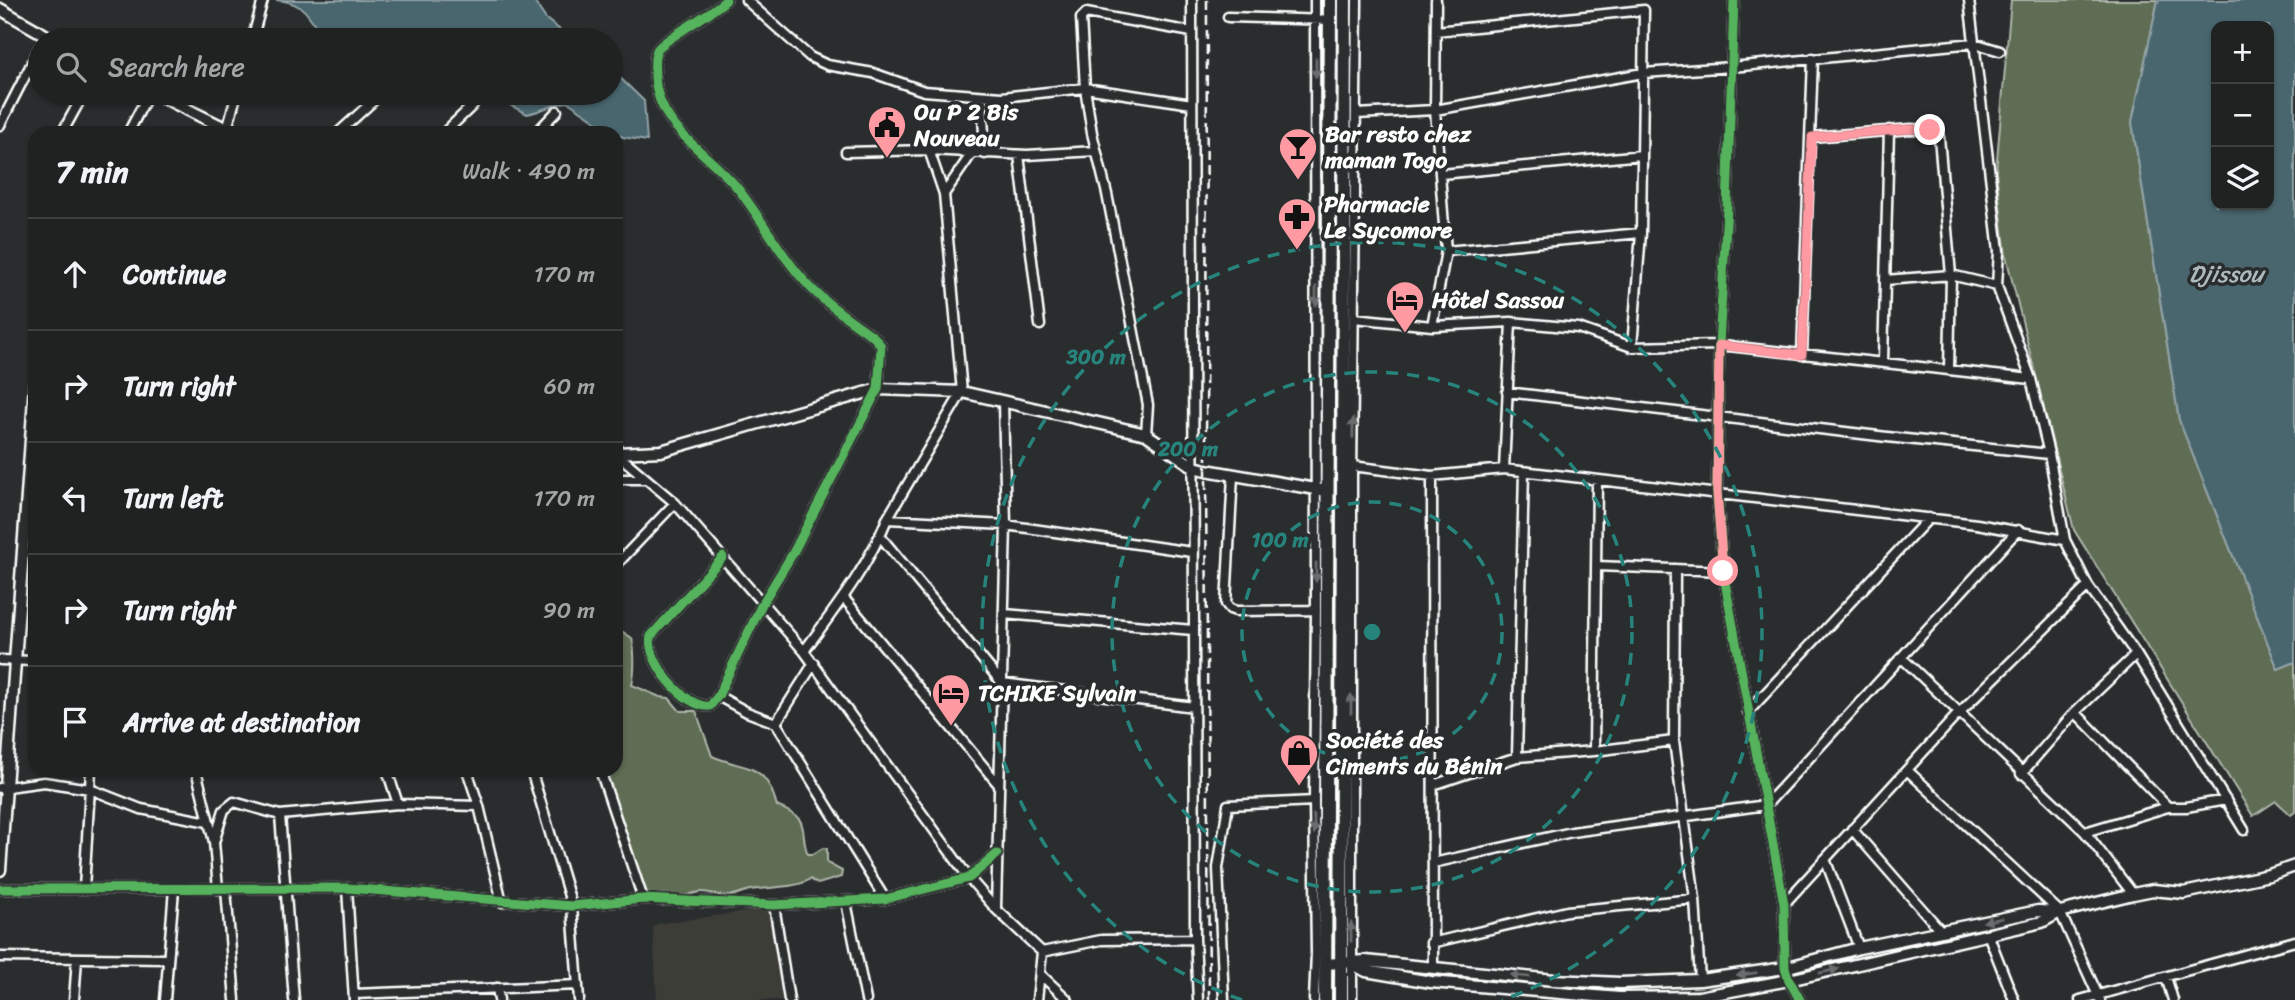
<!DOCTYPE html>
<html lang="en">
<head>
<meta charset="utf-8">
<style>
	:root { --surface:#202222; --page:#282a2a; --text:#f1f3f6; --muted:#a2a4a5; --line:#3d3f40 }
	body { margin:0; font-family:Sriracha,sans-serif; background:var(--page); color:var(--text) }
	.controls { position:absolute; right:21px; top:21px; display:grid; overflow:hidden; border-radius:14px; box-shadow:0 2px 5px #0004 }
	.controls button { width:63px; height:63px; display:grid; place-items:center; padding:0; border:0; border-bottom:2px solid var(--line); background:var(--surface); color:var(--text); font:35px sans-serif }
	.stop { position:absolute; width:21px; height:21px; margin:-16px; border:5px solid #ff9aa2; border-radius:50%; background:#fff }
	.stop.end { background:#ff9aa2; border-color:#fff; box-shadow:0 2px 7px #0008 }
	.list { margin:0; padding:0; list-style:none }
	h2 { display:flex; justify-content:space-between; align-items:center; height:91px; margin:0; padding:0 28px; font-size:30px }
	h2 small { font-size:23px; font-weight:400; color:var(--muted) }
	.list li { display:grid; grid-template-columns:46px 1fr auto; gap:21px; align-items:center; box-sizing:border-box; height:112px; padding:0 28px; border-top:2px solid var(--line) }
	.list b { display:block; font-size:26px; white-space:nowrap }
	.list em { font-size:23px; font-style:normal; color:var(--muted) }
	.icon { flex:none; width:38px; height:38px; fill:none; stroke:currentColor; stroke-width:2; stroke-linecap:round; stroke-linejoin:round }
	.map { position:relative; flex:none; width:2295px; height:1000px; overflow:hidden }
	.search { position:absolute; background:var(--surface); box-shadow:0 2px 5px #0004; left:28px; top:28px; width:595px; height:77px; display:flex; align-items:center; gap:18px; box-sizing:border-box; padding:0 24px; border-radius:38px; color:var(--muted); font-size:26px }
	.panel { position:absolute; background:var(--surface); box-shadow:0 2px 5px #0004; left:28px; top:126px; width:595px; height:651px; border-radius:21px }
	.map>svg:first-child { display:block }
</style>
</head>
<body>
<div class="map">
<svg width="2295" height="1000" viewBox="0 0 2295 1000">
	<rect width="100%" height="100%" fill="#2a2d2e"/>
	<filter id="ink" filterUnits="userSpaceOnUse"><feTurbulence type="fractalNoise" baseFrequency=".0143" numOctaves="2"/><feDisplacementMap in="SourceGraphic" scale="14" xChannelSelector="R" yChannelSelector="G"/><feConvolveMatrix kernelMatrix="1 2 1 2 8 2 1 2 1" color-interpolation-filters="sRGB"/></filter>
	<g filter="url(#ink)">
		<path fill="#3e3c39" d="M765,909l4,4 13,87h-125l-4,-72 3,-4z"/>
		<path fill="#5f6d55" stroke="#afb6aa" stroke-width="2" d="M2011,0h147l-26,122 47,298 99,249 17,-7v150l-4,3 -15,-14 -23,15 -179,-286 -68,-274 -10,-85z
			M620,630l12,8c3,13 3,34 0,47l28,12 9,1 11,13h16l16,45c35,15 53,5 65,50 7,3 17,7 22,13 7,8 3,24 9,35h5l10,-6 4,1v14l15,8 -1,6 -23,7 -8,-5c-11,9 -43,8 -59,11 -7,1 -14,5 -22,6 -9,1 -18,-4 -27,-4 -10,0 -17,5 -27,7 -6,2 -15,0 -22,0l-11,-12 -4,-19 -17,-41 -1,-12 -13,-30 -2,-15h11v-139z"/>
		<path fill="#4a666e" stroke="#92a3a8" stroke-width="2" fill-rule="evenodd" d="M276,0h257l13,19 18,14 4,7h-243c-17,-23 -17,-37 -49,-40z
			M2158,0h137v662l-17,7 -99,-249 -47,-298zM2269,26v179h-53v-179z
			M611,69l33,32 3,40 -24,-4 -11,-5 -44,-30c-15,2 -26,9 -41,12l-40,-21h124z"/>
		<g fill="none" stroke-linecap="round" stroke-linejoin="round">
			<g stroke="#fff" stroke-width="13">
				<path id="minor" d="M746,0l64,57 17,8 46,8 51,18 78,6 83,-9 107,16
					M1192,0c0,313 1,626 3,939l3,61
					M1734,0l-7,208 -8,137 -2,147 6,79 61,333 1,64 4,12 11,20
					M1969,0l30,251 -2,35 34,93 18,75 16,86 23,46 48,68 108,176
					M1228,17l102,3
					M1436,31l208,-21 -3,223 -9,114
					M252,40l11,-40
					M982,97l3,57
					M1356,114l79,-4 208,-37 89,-6 242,-24 26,8
					M0,125l40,-78
					M227,129l10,-36
					M62,133l22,-40
					M128,133l21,-40
					M338,133l44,-40
					M444,133l29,-28
					M536,133l21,-22
					M1812,137l99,-8 19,1 9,7 12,138 -2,95
					M846,152l83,-2 98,5 69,-4
					M1019,155l21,170
					M1441,174l201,-19
					M944,194l28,-41
					M1446,251l195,-18
					M1885,280l66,-5 46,11
					M1354,318l78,8 79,-4 67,6 54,19 87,-2 312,34
					M1432,326l14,-75 -11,-141 1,-110
					M1802,355l11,-297
					M1883,361l6,-231
					M1507,392l380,45 162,17
					M1146,434l2,-29 -41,-211 -15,-61 -7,-45 -4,-70 5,-5 106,19
					M617,454l58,49 129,148 165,227 27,31 46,43 -5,48
					M1352,466l80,10 72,-7 473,55 88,16
					M1504,469l7,-147
					M1233,475l-7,129 4,5 6,2 80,-1
					M1432,476l1,491
					M616,479h28
					M887,519l119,6 186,27
					M880,536l122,147 192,24
					M723,557l-72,79c-6,24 34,73 59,70l8,-10 44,-92 31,-51 85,-164 3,-43 -6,-8c-21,-16 -44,-30 -63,-49 -29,-29 -48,-67 -73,-99 -30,-38 -81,-60 -84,-113 0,-9 -2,-18 2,-27 4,-9 56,-37 69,-50
					M616,565l59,-62
					M1597,566l126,5
					M1675,569l-1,172 21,158 5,81
					M843,597l156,188
					M1004,614l189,16
					M804,651c30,-41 64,-84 83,-132l75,-127 -18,-198 -15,-44
					M1902,658l183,174 48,62
					M0,660l35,1
					M718,696l29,16 29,11 109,176
					M1748,712l181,-194
					M2075,712l93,95
					M776,723l38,-60
					M1594,751l3,-271
					M1517,757l7,-285
					M196,770l18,72 4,47
					M387,770l11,34
					M467,770l12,36 23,96
					M531,770l41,136 7,94
					M600,770l43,129
					M1907,770l153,142 40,88
					M2021,774l54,-62 61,-58
					M1433,785l84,-28 77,-6 80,-10
					M0,788l44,-6 46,7 51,20 67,13
					M280,815l14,185
					M1852,829l89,102
					M2085,832l83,-25h18l40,-7
					M214,842l10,-32 10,-8 46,13 118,-11 81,2
					M1825,859l34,89
					M1433,863l139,-31 194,-27 252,-275
					M347,888l7,112
					M0,889l347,-1 225,18 71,-7 131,6 111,-6 84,-21 28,-24
					M84,889l7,-119
					M226,889l9,111
					M846,902l20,98
					M1784,904l174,-190 130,-128
					M774,905l15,95
					M996,908l10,-383 -3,-124
					M1988,934l26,66
					M1431,943l136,-32 128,-12
					M1042,952l59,-12 94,-1
					M0,957l168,2
					M1040,974l28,26
					M2166,977l7,23
					M497,988l2,12
					M354,994l224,-9
					M74,1000l3,-42
					M165,1000l9,-111
					M1224,1000l-6,-132 10,-63 86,-4
					M1314,1000l2,-47 -2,-152 2,-191 -1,-610
					M1352,1000v-522l5,-478
					M2080,1000l215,-59"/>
			</g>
			<g stroke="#fff" stroke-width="15">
				<path id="tertiary" d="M0,9l54,31
					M154,93l81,40
					M616,453l45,-2 217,-62 84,3 184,42 48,33 12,3 121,21
					M0,870l35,-486
					M1351,963l15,8 65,11 188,16 80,-1 90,-17 253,-58 18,-10 73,-18 20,-4 31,3 85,-18 26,-9
					M1326,964l39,-3 189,19 66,3 80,-3 85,-12 74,-20 179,-37 22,1"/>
			</g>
			<g stroke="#fff" stroke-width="18">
				<path id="trunk" d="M1325,1000l5,-1000
					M1341,1000l4,-1000"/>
			</g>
			<use href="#minor" stroke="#2a2d2e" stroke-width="8"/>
			<use href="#tertiary" stroke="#2a2d2e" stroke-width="10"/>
			<use href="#trunk" stroke="#2a2d2e" stroke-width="12"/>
			<path stroke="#fff" stroke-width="2.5" stroke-dasharray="10 5" stroke-linecap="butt" d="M1207,0l-1,470 3,530"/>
			<g stroke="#2a2d2e" stroke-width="13">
				<path id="cycleway" d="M1734,0l-7,208 -8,137 -2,147 6,79 61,333 1,64 4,12 11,20
					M723,557l-72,79c-6,24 34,73 59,70l8,-10 44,-92 31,-51 85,-164 3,-43 -6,-8c-21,-16 -44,-30 -63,-49 -29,-29 -48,-67 -73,-99 -30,-38 -81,-60 -84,-113 0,-9 -2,-18 2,-27 4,-9 56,-37 69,-50
					M0,889l347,-1 225,18 71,-7 131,6 111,-6 84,-21 28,-24"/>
			</g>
			<use href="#cycleway" stroke="#56b35d" stroke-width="9"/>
		</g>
		<defs><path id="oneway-solid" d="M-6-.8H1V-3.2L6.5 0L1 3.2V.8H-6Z" transform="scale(1.75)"/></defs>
		<g fill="#6a6c6d">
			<use href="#oneway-solid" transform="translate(1316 68) rotate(90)"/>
			<use href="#oneway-solid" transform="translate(1316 296) rotate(90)"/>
			<use href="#oneway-solid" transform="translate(1353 428) rotate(-89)"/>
			<use href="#oneway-solid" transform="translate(1316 572) rotate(90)"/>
			<use href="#oneway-solid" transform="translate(1351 704) rotate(-90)"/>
			<use href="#oneway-solid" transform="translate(1314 824) rotate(89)"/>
			<use href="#oneway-solid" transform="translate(1993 920) rotate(169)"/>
			<use href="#oneway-solid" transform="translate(1351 932) rotate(-90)"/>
			<use href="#oneway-solid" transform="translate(1829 971) rotate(-13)"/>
			<use href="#oneway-solid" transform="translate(1747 974) rotate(172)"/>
			<use href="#oneway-solid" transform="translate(1520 976) rotate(-174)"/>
		</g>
	</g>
	<g fill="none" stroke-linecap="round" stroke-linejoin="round" filter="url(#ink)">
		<path stroke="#ff9aa2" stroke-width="9" d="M1723,571l-6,-79 2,-147 83,10 10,-218 99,-8 19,1"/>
	</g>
	<g fill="none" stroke="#27847c" stroke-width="3.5" stroke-dasharray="12 9">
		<circle cx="1372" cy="632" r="130"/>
		<circle cx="1372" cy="632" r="260"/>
		<path d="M1242 1000A390 390 0 1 1 1502 1000"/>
	</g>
	<defs>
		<g id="civic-pin" transform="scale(2.0125)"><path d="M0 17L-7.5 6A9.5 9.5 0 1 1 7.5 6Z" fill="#ff9aa2" stroke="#2a2d2e"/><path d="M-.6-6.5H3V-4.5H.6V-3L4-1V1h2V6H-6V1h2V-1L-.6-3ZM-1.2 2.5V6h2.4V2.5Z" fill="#111"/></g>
		<g id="bar-pin" transform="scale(2.0125)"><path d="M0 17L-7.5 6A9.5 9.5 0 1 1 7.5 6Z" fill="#ff9aa2" stroke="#2a2d2e"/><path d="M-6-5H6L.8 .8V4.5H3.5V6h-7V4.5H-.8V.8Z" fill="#111"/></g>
		<g id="pharmacy-pin" transform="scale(2.0125)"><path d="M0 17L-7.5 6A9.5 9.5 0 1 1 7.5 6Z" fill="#ff9aa2" stroke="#2a2d2e"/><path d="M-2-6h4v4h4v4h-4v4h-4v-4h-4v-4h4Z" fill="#111"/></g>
		<g id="hotel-pin" transform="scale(2.0125)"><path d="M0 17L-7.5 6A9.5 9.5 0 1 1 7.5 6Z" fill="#ff9aa2" stroke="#2a2d2e"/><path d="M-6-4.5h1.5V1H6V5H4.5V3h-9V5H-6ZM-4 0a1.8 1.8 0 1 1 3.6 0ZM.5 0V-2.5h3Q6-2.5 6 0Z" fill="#111"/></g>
		<g id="shop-pin" transform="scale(2.0125)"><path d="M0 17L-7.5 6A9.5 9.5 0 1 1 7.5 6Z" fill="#ff9aa2" stroke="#2a2d2e"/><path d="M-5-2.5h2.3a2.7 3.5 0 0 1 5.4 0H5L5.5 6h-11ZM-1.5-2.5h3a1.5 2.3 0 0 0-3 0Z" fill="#111"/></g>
	</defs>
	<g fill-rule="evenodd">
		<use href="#civic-pin" x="887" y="125"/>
		<use href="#bar-pin" x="1298" y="147"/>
		<use href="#pharmacy-pin" x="1297" y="217"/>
		<use href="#hotel-pin" x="1405" y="300"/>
		<use href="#hotel-pin" x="951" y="693"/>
		<use href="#shop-pin" x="1299" y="753"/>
	</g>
	<g text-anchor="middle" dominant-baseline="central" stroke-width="7" stroke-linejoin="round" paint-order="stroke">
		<g font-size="23" font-weight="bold" fill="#fff" stroke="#2a2d2e" text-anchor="start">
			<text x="914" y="112">Ou P 2 Bis<tspan x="914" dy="26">Nouveau</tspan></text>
			<text x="1325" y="134">Bar resto chez<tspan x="1325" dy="26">maman Togo</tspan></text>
			<text x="1324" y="204">Pharmacie<tspan x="1324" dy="26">Le Sycomore</tspan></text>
			<text x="1432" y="300">Hôtel Sassou</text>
			<text x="978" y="693">TCHIKE Sylvain</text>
			<text x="1326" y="740">Société des<tspan x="1326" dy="26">Ciments du Bénin</tspan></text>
		</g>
		<g font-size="24" font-style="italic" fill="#aebabe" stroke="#2a2d2e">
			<text x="2226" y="274">Djissou</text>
		</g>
	</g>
	<circle cx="1372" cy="632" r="10" fill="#27847c" stroke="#2a2d2e" stroke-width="3.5"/>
	<g font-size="21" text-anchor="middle" font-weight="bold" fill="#27847c" stroke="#2a2d2e" stroke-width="7" stroke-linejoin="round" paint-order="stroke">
		<text x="1096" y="364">300 m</text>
		<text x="1188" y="456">200 m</text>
		<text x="1280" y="547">100 m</text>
	</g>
</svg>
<div class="controls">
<button>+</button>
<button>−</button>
<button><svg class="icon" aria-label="layers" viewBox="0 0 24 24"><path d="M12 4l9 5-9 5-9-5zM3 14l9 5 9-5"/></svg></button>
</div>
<div class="stop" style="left:1723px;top:571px"></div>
<div class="stop end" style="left:1930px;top:130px"></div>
<div class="search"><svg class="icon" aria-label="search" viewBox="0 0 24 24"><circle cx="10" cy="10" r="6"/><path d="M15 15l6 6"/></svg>Search here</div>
<section class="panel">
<h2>7 min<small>Walk · 490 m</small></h2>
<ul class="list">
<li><svg class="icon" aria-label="ahead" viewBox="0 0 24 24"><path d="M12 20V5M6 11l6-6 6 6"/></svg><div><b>Continue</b></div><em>170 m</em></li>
<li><svg class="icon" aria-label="right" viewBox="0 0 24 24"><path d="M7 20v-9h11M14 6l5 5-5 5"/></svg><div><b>Turn right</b></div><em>60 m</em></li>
<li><svg class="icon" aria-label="left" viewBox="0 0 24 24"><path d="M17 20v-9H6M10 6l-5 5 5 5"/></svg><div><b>Turn left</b></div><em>170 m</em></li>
<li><svg class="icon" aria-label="right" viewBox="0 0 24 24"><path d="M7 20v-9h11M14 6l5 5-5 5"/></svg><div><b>Turn right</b></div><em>90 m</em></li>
<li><svg class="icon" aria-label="arrive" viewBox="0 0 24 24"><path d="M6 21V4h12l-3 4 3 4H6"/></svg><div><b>Arrive at destination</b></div></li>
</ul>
</section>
</div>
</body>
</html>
